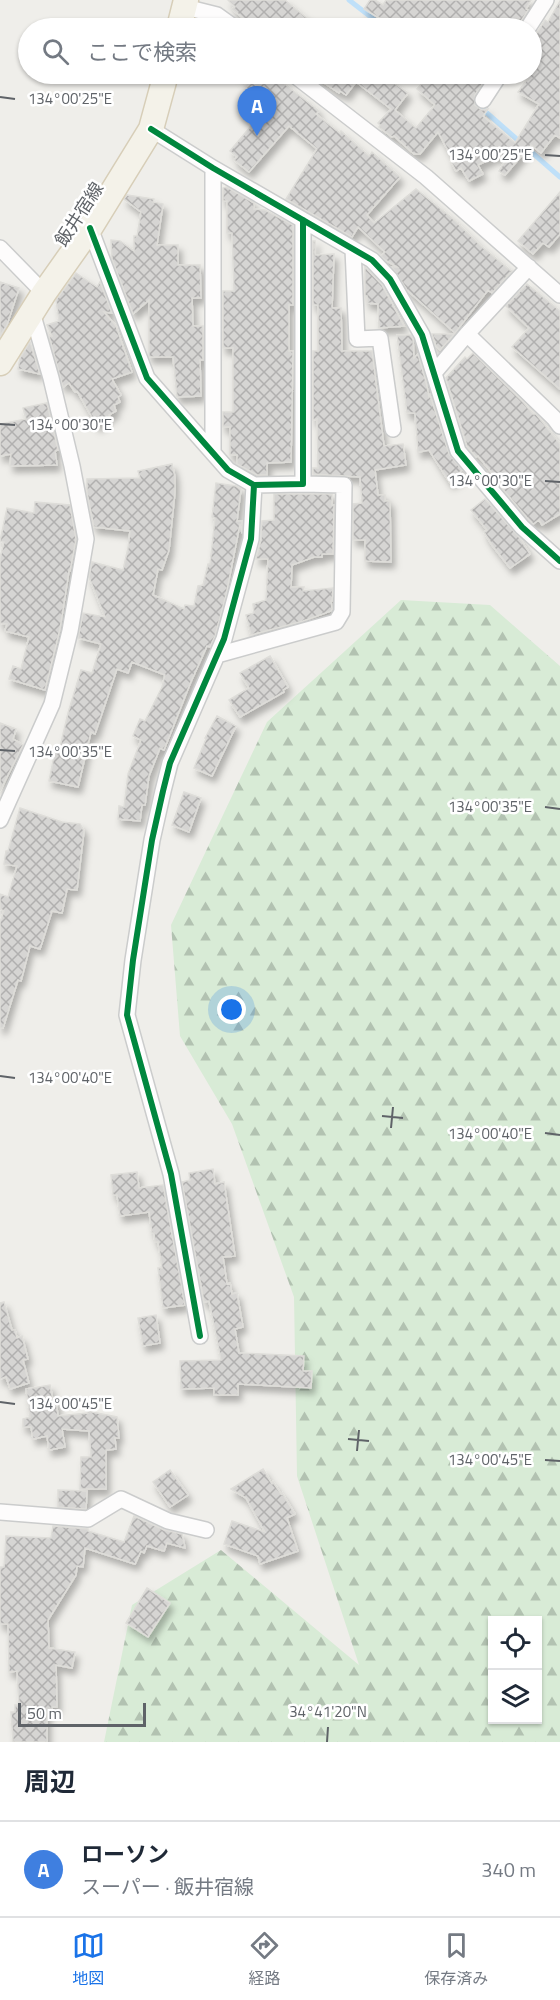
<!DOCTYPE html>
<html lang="ja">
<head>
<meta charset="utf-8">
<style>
	:root { --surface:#fff; --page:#f6f6f7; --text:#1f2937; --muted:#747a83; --line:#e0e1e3; --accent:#1a73e8 }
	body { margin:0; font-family:"Titillium Web","Noto Sans JP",sans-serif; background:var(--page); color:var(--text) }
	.controls { position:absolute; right:18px; bottom:18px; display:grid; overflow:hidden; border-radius:0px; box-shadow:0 2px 4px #0004 }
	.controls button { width:54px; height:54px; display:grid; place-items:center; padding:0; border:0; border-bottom:2px solid var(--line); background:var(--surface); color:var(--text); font:30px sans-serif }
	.scale { position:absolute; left:18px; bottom:15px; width:128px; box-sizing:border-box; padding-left:6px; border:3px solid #5f6368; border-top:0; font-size:16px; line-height:21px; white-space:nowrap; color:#5f6368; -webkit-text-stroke:4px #fff; paint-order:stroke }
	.you { position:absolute; left:232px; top:1010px; width:21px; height:21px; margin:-15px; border:4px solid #fff; border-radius:50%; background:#1a73e8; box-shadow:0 0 0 9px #1a73e833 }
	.badge { display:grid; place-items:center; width:39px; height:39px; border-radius:50%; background:var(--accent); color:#fff; font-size:20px; font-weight:700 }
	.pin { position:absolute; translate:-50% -50px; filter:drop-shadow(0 2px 3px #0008) }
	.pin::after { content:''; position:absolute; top:32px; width:21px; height:18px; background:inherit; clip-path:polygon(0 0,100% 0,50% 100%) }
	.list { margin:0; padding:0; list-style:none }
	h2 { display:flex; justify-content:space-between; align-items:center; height:78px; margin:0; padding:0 24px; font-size:26px }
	h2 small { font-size:20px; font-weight:400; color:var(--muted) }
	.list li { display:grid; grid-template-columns:39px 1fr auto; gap:18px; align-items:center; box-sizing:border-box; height:96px; padding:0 24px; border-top:2px solid var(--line) }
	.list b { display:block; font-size:22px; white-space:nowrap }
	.list p { margin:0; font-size:20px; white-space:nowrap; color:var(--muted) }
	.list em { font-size:20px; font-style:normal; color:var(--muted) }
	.icon { flex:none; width:33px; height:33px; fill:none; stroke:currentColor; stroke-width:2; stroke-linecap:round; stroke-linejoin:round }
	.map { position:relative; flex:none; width:560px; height:1742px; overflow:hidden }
	.search { position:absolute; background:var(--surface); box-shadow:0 2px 4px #0004; left:18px; right:18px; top:18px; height:66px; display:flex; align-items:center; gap:15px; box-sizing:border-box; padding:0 21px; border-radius:33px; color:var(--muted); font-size:22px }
	.sheet { height:174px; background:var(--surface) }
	nav { display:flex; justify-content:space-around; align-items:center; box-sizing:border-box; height:84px; border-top:2px solid var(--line); background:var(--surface); font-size:16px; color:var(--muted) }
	nav a { display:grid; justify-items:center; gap:3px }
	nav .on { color:var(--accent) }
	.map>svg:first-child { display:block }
</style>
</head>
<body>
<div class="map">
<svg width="560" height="1742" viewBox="0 0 560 1742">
	<defs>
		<pattern id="forest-firs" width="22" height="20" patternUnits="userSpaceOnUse" patternTransform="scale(1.5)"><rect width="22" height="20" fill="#d8ebd6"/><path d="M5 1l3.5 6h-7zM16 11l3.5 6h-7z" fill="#b2c2b1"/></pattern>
		<pattern id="building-cross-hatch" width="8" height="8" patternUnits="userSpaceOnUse" patternTransform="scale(1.5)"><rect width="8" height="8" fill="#d6d5d3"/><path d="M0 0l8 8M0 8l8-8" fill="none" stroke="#b1b0af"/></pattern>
		<filter id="shadow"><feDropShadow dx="3.5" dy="6" stdDeviation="3" flood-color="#0004"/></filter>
	</defs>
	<rect width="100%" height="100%" fill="#efeeea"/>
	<path fill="url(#forest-firs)" fill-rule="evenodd" d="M401,600l89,5 70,61v1076h-456l28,-137 89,-55 138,115 -62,-189 -3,-179 -62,-173 -52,-88 -9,-111 96,-203zM492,1620h46v100h-46z"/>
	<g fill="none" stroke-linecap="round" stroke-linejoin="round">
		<path stroke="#bfe0f9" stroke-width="5" d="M349,0l36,28
			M471,99l89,78"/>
	</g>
	<path fill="url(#building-cross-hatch)" stroke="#deddd9" stroke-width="1.5" filter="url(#shadow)" d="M228,0h57l34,28h-64l-23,-19 3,-2z
		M370,0h5l8,5 3,-5h145l-5,9 2,1 -8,13 -2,5h-122l-32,-19z
		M560,1v137l-5,-3 -14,18 -10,-8 -26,30 -6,-4 6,-10 -7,-6 -20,10 5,9 -14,7 -8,-13 -5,3 -6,-11 2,-2 -14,-26 -18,22h-6l-20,-18 -2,1 -13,-10 1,-2 -2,-2 13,-14 -35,-27 -10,13 -6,-4 -1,2 -28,-19h70l27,19 -13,17 21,18 19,-23 -18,-16 13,-15h48l7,6 -10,15v10l7,5 6,-1 -5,7 32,27 24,-39 -21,-12 13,-18v-32l14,-22 3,2z
		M238,74h34l47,37 -3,3 24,19 1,-2 28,25 3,-4 28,25 -33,38 7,8 42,-34 36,29 29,28 29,24 2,1 -20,22 -4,-3 -33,43 -48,-43 -15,-23h5l-12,-7 -4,-4 4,-4 -27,-25 -6,10 -66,-38 31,-50 -28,-23 -40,46 -15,-12 3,-3 -7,-6 37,-44 -23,-21 4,-4z
		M227,187l27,16v6l11,1 28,15v80h-4v46h4l-2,111 -24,1v12h-10l-20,-11v-9h-7v-28h-7v-15h10v-64h-10v-57h11l-2,-58h-5v-32h-4v-13z
		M560,192v42l-11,13 -6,-4 -10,11 -15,-13z
		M127,195l27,4 -1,3 10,2 -6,41h21v20h22l1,33h-9l1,28h10v34h-3l1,36 -24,1 -4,-40h-24v-57l-16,14 -21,-55 -1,-19 9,1 14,10v-15h3l4,-24 -17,-13z
		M313,241h2v14l19,-1 -2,54h9l1,43h30l12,95 19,-2 3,21 -31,5 3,25h7v6h5l1,61 -26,-1v-21h-12v-36l9,-1 -2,-26 -47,-3v-6h5l-1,-49 -4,1v-69h5v-46h-5z
		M365,267l17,18 22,41 -25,2 -1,-24 -11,-1v-7h-2z
		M76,273l21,14 3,-5 12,31 -8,-1 12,14 16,46 -20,7 9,16 -3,2 2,5 -6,3 2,6 -7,4 1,1 -13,10 -20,-35 -2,1 -6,-9 -6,4 -14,-51h3l-5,-11 12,-4 -3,-21z
		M0,282l19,6 -12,37 -7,11z
		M527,284l33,27v78l-48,-42 17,-19 -23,-22z
		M432,334h22l-14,16 -4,-4z
		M397,335h14l2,4 1,19 4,-4 8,28 3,15 1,-2 19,59 13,16 -3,3 2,3 -11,7 -21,-33 -11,2 -3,-39h-8z
		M30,342l10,32 -22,-5 2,-11z
		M473,353l50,49 10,12h3l24,30v70l-18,11 -3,-5 -6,4 -4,-4 -28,-33 2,-1 -25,-30 -2,1 -9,-11 -21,-68 19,-21 2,2z
		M47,403l11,47 -3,1 2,14 -47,1 1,-12 -11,2v-32l26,-5 -3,-11z
		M172,464l3,13v15l-6,58 -7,20 -4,-1 -5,26 31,14 1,-4 9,1 4,-20 5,-1 5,-21h2l5,-46 -3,-1 4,-34 20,3 5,3 -4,32h5v12l-2,-9 -14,71 -11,41 -5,11 -3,-1 -17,38 -26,66 -4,-2 -11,28 -4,29h-3l-2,16 -22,-2 1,-13 5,1 4,-33 13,-34 -8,-4 7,-17 5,2 17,-34 3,-12 -33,-13 -4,11 -11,-4 -22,65 -4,-2 -13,55 -29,-6 7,-35 4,1 8,-34 13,-43 11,3 9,-29 -23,-6 5,-25 22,4 -16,-40 3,-15 31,8 5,-22 2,-17 -36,-4 -7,-34v-14l53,-1 -2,-7z
		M274,494h58v11h2l-1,49h-11v3h-8l-22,8 -1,22h13l-1,4 30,-3 -1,13h-1l1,8 -1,2 -28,10 -52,14 -5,-20 8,-2 -1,-9 13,-4 2,-41h-12l5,-19 1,-19 12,-1z
		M485,499l34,38 11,17 -20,14 -18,-23 -8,-13 3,-2 -16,-20z
		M35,502l35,3 6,34 -6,32h-1l-9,58 -15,61 -36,-11 4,-13 8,3 8,-32 -24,-6 2,-7 -7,-1v-65l4,-16 -4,-1 7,-33 27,5z
		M270,656l18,31 -5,3 1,2 -44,25 -11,-17 20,-12 -9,-15z
		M217,716l19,10 -24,50 -18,-8 12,-29 -1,-1z
		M0,723l16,6 -3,10 10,6 -23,46z
		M184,792l17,6 -12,34 -17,-7z
		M20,808l42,14 18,2 4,7 -7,59 -10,-1 -5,24 -10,-2 -12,38 -10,-3 -9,35 -3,-1 -15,48h-3v-106l4,-11 -4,-2v-15l8,3 9,-31 -13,-2 2,-13h2z
		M213,1169l2,15 9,-2 11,74 -12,1 4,27 3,-1 2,11 5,-1 6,34 -8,2 4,24 65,3 -1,15h9l-1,17 -73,-4v11h-24v-7l-33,1 -1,-28 41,-1 -12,-59 -5,1 -22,-120 8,-2 -1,-7z
		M137,1172l2,16 24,-3 22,120 -22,3 -5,-40h4l-4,-26h-3l-1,-9h-2l-3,-21 -29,4 -3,-21h-4l-2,-20z
		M4,1302l8,28h3l2,8 5,-2 6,23 -5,1 6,23 -19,6 -4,-12 -6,2v-76z
		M156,1315l4,28 -17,3 -5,-28z
		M50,1385l3,15h3l2,16 30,-3 -1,-2 30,6 2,21h-4l1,11 -10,1v39h-26l1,-32h10l-2,-26 -27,-2 3,18 -16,3 -2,-14 -14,3 -2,-12h-8v-8l7,-2 -4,-28z
		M263,1469l9,15 1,-2 8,12 1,-1 13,21 -8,4 11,33 -38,13 -2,-8 -34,-12 8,-23 33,11 -19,-34 -15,-9z
		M170,1470l18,25 -18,12 -17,-25z
		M58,1490l29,1 -1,18 -28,-2z
		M134,1516l30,14 18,4 3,14 -18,-5 -3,8 -17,-5 -3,7 -3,-2 -6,13 -50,-16 -2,19 -6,-1 -1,9 -28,45 1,28 26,4 -3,16 -16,-3 1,42h-5v4h-5v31h-34l-2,-30h4v-7h4l-2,-34 -8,1 -1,-48h-8v-57h4l2,-31 45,2 2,-12 35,3v2l36,11z
		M147,1588l23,15 -22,34 -22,-14z"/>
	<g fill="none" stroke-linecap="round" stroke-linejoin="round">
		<g stroke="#cbcccc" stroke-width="18">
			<path id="street" d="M185,7l32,8 18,13
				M528,28l18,-28
				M293,74l133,103 134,118
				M483,100l17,-26
				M151,129l62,39 159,92 18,19 32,56 36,116 64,76 38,34
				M213,168v285
				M90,228l57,150 81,92 26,15 49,-1v-264
				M0,248l44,45
				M353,249l4,90 23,-1 13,91
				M467,334l87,84 6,8
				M434,373l33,-39 62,-67
				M217,655l119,-33 6,-10 2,-127 -41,-1
				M0,820l52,-116 18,-73 16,-92 -14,-73 -21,-88 -19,-66
				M200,1336l-29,-162 -44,-159 6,-55 19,-120 11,-49 7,-28 54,-124 27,-100 3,-54
				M0,1512l88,7 33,-20 47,22 38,9"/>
		</g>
		<g stroke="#d7ceb8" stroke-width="27">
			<path id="primary" d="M179,28l7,-28
				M0,363l44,-70 46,-65 61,-99 15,-55"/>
		</g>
		<use href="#street" stroke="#fdfcfc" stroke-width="15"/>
		<use href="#primary" stroke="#f4f2e9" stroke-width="24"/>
		<g stroke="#fff" stroke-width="10">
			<path id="cycleway" d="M151,129l62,39 159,92 18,19 32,56 36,116 64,76 38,34
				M90,228l57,150 81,92 26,15 49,-1v-264
				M200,1336l-29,-162 -44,-159 6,-55 19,-120 11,-49 7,-28 54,-124 27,-100 3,-54"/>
		</g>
		<use href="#cycleway" stroke="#00873e" stroke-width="6"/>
	</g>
	<path fill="none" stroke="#5f6368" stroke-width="2" d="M0,97l15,2M545,155l15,1M0,424l15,1M545,481l15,1M0,750l15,1M545,807l15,2M0,1076l15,2M382,1116l21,2M391,1128l2,-21M545,1133l15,2M0,1402l15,2M348,1439l21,2M357,1451l2,-21M545,1460l15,1M327,1742l1,-15"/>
	<g text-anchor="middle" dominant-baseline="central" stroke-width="5" stroke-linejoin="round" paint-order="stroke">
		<g font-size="18" fill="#5f6368" stroke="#fff">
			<text transform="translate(79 214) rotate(-57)">飯井宿線</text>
		</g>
	</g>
	<g font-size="15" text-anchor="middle" fill="#5f6368" stroke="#fff" stroke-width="5" stroke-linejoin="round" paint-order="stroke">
		<text x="70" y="104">134°00'25"E</text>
		<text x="490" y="160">134°00'25"E</text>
		<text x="70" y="430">134°00'30"E</text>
		<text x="490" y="486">134°00'30"E</text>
		<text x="70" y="757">134°00'35"E</text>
		<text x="490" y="812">134°00'35"E</text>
		<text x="70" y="1083">134°00'40"E</text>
		<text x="490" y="1139">134°00'40"E</text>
		<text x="70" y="1409">134°00'45"E</text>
		<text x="490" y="1465">134°00'45"E</text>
		<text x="328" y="1717">34°41'20"N</text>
	</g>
</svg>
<div class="controls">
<button><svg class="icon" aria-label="locate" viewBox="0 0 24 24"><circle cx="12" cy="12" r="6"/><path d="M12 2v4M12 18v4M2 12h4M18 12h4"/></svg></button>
<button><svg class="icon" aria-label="layers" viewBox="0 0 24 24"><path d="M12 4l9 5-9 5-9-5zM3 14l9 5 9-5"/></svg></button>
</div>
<div class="scale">50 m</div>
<div class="you"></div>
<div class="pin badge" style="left:257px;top:136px;background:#3f7fe0">A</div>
<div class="search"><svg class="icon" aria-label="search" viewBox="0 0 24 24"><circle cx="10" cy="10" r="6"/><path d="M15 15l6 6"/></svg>ここで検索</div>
</div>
<section class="sheet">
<h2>周辺<small></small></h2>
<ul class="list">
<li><span class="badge" style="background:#3f7fe0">A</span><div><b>ローソン</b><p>スーパー · 飯井宿線</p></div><em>340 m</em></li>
</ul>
</section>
<nav>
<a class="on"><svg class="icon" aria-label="map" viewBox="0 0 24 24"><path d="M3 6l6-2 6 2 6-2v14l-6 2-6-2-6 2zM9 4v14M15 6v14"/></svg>地図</a>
<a><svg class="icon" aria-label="directions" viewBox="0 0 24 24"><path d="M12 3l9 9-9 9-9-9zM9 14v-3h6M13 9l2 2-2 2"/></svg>経路</a>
<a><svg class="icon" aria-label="saved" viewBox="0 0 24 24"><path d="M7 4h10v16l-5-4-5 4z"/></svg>保存済み</a>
</nav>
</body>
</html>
